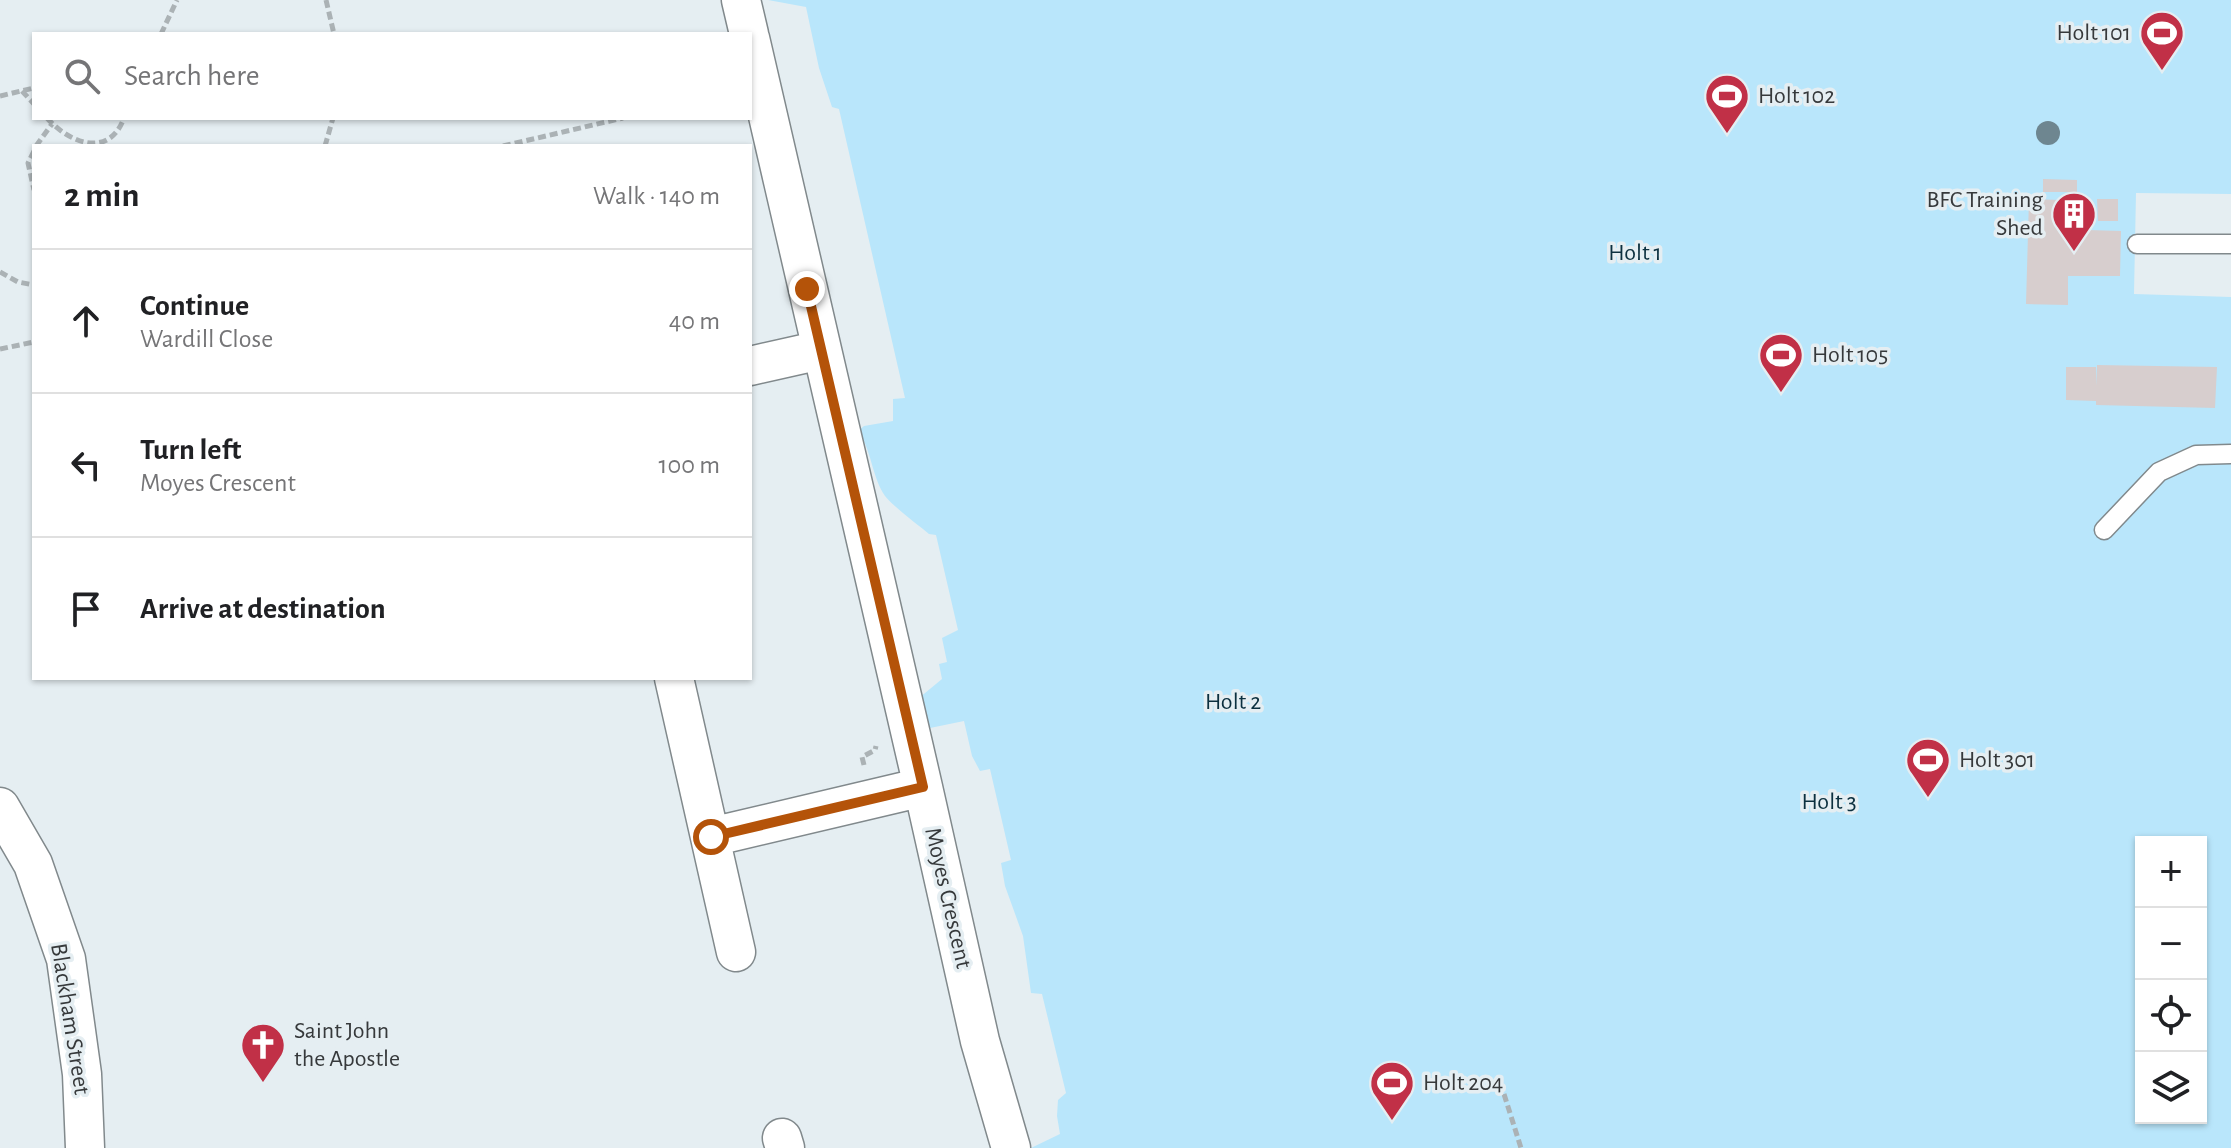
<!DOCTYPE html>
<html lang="en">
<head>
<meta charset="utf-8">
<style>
	:root { --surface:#fff; --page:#f2f2f2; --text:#202124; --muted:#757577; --line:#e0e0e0 }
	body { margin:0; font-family:"Alegreya Sans",sans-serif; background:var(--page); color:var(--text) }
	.controls { position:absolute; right:24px; bottom:24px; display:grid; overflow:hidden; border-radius:0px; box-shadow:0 2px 6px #0004 }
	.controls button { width:72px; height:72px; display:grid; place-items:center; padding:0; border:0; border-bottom:2px solid var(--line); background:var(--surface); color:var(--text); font:40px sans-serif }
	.stop { position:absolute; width:24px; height:24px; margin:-18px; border:6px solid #b45309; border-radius:50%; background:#fff }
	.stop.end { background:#b45309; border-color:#fff; box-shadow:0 2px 8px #0008 }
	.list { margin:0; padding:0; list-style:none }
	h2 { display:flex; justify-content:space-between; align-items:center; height:104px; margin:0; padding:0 32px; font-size:34px }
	h2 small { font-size:26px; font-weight:400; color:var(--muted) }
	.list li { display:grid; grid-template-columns:52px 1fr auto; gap:24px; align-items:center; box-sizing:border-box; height:144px; padding:0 32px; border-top:2px solid var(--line) }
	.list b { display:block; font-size:30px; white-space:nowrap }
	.list p { margin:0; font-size:26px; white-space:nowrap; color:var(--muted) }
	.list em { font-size:26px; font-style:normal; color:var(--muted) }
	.icon { flex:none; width:44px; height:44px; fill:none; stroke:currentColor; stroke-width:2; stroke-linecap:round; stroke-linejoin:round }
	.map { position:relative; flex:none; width:2231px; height:1148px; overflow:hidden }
	.search { position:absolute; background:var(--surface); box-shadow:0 2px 6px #0004; left:32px; top:32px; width:720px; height:88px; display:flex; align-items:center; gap:20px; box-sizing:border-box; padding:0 28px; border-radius:0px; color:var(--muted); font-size:30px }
	.panel { position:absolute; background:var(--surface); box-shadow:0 2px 6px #0004; left:32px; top:144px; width:720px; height:536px; border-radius:0px }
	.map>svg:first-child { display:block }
</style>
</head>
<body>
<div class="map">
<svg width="2231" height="1148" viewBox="0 0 2231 1148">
	<rect width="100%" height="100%" fill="#e5eef2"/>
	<path fill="#b9e6fb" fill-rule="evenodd" d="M768,0h1463v194l-95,-1 -2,101 97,3v851h-1200l29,-14 -3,-18 1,-16 8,-7 -24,-99 -11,-1 -8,-57 -18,-50 -4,-23 10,-3 -21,-91 -10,2 -8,-15 -8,-35 -34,7 -11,-30 23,-19 -3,-15 8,-2 -5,-24 16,-8 -22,-95 -7,-1c-12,-10 -35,-27 -44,-38 -13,-19 -14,-48 -27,-65l6,-5 29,-5v-22l12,-1 -66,-289 -7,-2 -13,-39 -13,-61zM2141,842h60v276h-60z"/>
	<path fill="#d7cece" d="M2043,179l34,1v12h-34z
		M2029,199l59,2 -1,29 34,1 -1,45h-52v29l-42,-1z
		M2097,199h21v22h-20z
		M2097,365l120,2 -2,41 -119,-3v-4l-30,-1v-33h30l1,19z"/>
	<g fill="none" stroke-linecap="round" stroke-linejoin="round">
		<g stroke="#81898c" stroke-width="21">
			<path id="service" d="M2137,244h94
				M2104,530l55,-58 37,-17 35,-1"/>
		</g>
		<g stroke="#81898c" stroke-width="41">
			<path id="minor" d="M741,0l8,34
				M750,38l173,749 57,254 31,107
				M750,366l71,-16
				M674,678l62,274
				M0,807l33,57 33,95 16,115 3,74
				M711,837l212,-50
				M782,1138l3,10"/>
		</g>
		<path stroke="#abb2b5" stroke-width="5" stroke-dasharray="8 4" stroke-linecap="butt" d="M326,0l8,34
			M161,34l16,-34
			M22,91l12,13
			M0,96l34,-8
			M47,118c22,25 62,41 77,0
			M36,146l16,-22
			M325,146l8,-28
			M503,146l120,-28
			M34,151l-6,12 6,27
			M0,272l18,10 16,3
			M0,349l34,-7
			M864,765l-2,-8 13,-7 1,-4
			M1504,1094l17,54"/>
		<use href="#service" stroke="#fff" stroke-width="18"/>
		<use href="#minor" stroke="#fff" stroke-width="38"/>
	</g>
	<circle fill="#6e8690" cx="2048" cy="133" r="12"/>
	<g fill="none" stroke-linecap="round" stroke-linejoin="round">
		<path stroke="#b45309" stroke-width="10" d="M711,837l212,-50 -116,-498"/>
	</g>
	<defs>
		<g id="stadium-pin" transform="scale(2.3)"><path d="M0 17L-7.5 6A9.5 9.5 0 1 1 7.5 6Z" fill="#c13047" stroke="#e5eef2"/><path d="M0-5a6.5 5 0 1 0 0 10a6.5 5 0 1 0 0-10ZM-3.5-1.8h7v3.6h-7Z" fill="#fff"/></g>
		<g id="building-pin" transform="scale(2.3)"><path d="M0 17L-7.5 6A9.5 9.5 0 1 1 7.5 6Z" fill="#c13047" stroke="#e5eef2"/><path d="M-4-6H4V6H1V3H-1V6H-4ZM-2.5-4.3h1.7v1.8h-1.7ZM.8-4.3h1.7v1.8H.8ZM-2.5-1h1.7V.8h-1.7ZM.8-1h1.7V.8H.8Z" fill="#fff"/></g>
		<g id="church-pin" transform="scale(2.3)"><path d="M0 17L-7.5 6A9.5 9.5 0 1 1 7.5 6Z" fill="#c13047" stroke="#e5eef2"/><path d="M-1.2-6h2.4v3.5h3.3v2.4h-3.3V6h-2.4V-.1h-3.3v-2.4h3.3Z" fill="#fff"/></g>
	</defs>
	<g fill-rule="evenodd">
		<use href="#stadium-pin" x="2162" y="33"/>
		<use href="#stadium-pin" x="1727" y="96"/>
		<use href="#building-pin" x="2074" y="214"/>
		<use href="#stadium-pin" x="1781" y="355"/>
		<use href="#stadium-pin" x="1928" y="760"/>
		<use href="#church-pin" x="263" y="1045"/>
		<use href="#stadium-pin" x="1392" y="1083"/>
	</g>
	<g text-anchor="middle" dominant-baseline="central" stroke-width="7" stroke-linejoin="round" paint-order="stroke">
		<g font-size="24" fill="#36393b" stroke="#e5eef2" text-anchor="start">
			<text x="2131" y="33" text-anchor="end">Holt 101</text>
			<text x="1758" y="96">Holt 102</text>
			<text x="2043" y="200" text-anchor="end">BFC Training<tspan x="2043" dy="28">Shed</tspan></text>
			<text x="1812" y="355">Holt 105</text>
			<text x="1959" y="760">Holt 301</text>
			<text x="294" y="1031">Saint John<tspan x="294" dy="28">the Apostle</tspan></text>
			<text x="1423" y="1083">Holt 204</text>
		</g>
		<g font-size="24" fill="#0c303f" stroke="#e5eef2">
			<text x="1635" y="253">Holt 1</text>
			<text x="1233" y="702">Holt 2</text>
			<text x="1829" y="802">Holt 3</text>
		</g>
		<g font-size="24" fill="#36393b" stroke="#e5eef2">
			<text transform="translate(948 898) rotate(77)">Moyes Crescent</text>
			<text transform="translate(70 1019) rotate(81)">Blackham Street</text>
		</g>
	</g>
</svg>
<div class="controls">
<button>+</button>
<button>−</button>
<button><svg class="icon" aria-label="locate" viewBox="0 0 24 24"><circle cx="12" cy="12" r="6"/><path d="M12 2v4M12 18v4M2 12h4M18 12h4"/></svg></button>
<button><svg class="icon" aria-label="layers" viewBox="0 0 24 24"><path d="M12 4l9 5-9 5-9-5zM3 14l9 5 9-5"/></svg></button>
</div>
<div class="stop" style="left:711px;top:837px"></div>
<div class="stop end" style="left:807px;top:289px"></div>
<div class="search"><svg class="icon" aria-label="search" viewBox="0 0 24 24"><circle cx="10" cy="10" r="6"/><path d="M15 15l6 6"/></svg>Search here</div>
<section class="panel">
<h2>2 min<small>Walk · 140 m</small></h2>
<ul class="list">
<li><svg class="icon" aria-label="ahead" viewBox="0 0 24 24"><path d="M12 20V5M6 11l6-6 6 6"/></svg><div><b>Continue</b><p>Wardill Close</p></div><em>40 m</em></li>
<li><svg class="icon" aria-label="left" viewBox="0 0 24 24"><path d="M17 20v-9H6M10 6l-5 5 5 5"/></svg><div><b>Turn left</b><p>Moyes Crescent</p></div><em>100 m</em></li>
<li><svg class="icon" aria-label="arrive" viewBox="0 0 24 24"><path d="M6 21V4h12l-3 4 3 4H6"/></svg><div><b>Arrive at destination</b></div></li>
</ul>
</section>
</div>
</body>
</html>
